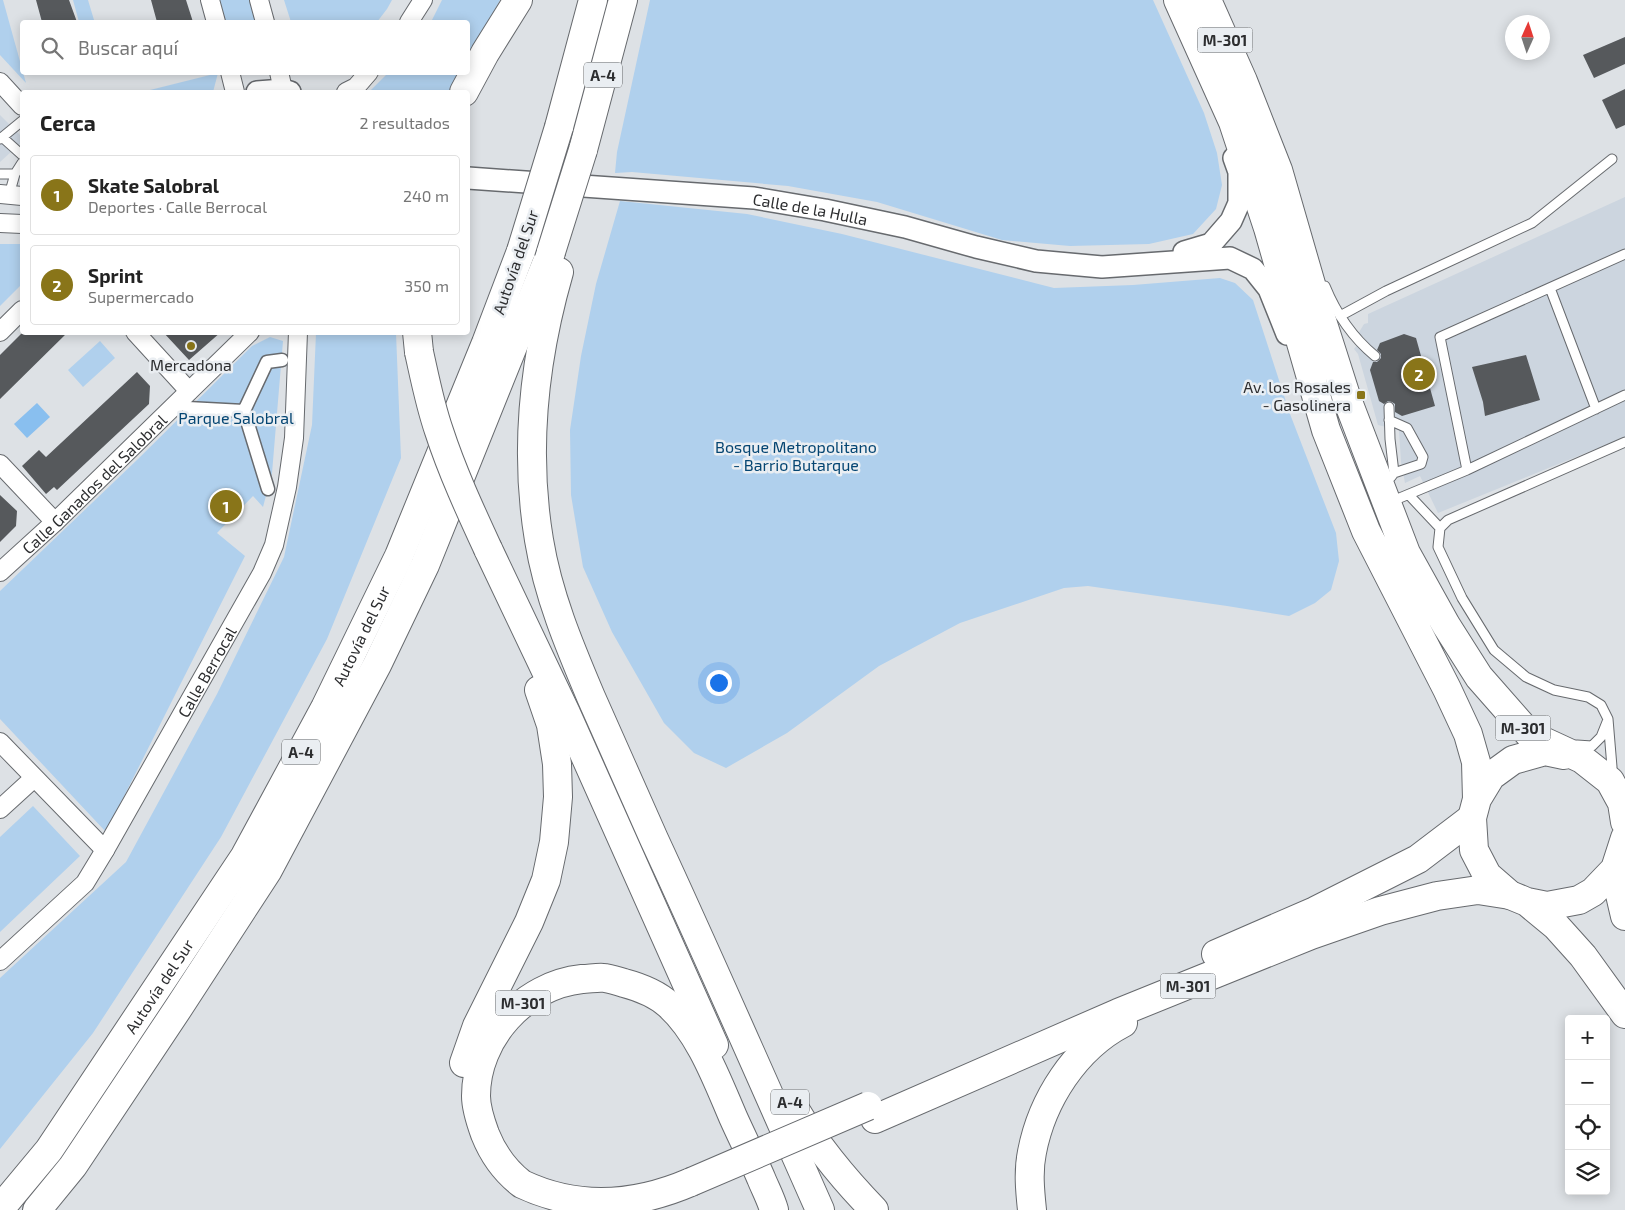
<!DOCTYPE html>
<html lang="es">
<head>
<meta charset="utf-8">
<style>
	:root { --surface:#fff; --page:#f6f6f6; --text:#222; --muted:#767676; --line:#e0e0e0; --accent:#897519 }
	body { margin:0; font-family:"Exo 2",sans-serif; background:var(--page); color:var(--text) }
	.controls { position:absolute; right:15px; bottom:15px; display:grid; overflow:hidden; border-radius:5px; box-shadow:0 2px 12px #0003 }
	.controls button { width:45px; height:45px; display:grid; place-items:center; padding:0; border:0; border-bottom:1px solid var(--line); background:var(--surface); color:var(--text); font:25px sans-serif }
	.compass { position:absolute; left:1505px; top:15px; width:45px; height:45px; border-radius:50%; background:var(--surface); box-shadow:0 2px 12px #0003; rotate:3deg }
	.you { position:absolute; left:718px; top:682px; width:18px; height:18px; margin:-12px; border:4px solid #fff; border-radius:50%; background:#1a73e8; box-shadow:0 0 0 8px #1a73e833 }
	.badge { display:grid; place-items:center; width:32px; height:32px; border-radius:50%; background:var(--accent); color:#fff; font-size:16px; font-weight:700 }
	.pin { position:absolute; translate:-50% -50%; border:2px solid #fff; box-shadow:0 1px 5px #0006 }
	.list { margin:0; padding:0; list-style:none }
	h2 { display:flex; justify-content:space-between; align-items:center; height:65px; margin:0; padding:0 20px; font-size:21px }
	h2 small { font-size:16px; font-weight:400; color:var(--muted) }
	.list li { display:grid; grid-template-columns:32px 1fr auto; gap:15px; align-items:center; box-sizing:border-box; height:80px; margin:0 10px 10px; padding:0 10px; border:1px solid var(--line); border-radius:5px }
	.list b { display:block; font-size:19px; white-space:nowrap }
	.list p { margin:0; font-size:16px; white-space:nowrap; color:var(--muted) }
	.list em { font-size:16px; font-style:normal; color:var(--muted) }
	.icon { flex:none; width:28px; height:28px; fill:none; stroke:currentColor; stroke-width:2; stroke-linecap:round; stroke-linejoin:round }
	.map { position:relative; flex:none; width:1625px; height:1210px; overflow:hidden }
	.search { position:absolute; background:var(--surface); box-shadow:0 2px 12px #0003; left:20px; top:20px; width:450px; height:55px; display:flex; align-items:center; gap:12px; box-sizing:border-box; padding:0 18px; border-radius:5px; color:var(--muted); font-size:19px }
	.panel { position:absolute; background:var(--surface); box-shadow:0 2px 12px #0003; left:20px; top:90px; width:450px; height:245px; border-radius:5px }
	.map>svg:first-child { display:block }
</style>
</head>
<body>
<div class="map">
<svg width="1625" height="1210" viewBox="0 0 1625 1210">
	<rect width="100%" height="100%" fill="#dde1e5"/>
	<path fill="#ccd5df" d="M0,115l22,22v5l-22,20z
		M1625,197v240l-187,76 -18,-37 -15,7 -4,-21 -2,-32 -21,-5 -20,-71 -4,-5 10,-12 -6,-3 6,-10 4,-1v-9z"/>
	<path fill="#b0d0ed" d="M0,0h3l23,83 -26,-28z
		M73,0h15l6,20 -15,2z
		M217,0h34l6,22h-34z
		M284,0h108l-5,9 -10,13h-86z
		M442,0h58l-32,61v-39h-37z
		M650,0h503l51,113 13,40 5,32 -6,24 -23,25 -44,10 -79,2 -68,-6 -125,-38 -89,-16 -156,-14 -17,1 2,-21z
		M218,73l-5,19h-71z
		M388,73h73l-10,19h-82z
		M620,201l127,13 95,20 212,54 79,-3 87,-7 15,5 18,17 37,114 46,119 3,28 -8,29 -16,13 -26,13 -62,-10 -139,-20 -24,2 -104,35 -81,43 -92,67 -61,35 -32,-15 -30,-30 -52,-91 -29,-65 -12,-72 -1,-65 11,-74 15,-72z
		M0,244h22v40l-22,22z
		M316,333h80l5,125 -74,181 -106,198 -128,196 -93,116v-171l126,-116 91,-168 67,-137 28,-132z
		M270,337l13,4 -11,132 -9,34 -10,-11 -36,37 28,23 -139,276 -106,-113v-128l138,-132 114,-113z
		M100,341l15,17 -32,29 -15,-17z
		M33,806l47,50 -80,76v-95z"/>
	<path fill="#89bfef" d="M37,403l13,14 -23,21 -13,-14z"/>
	<path fill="#56595c" d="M36,0h33l8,22h-35z
		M151,0h35l7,22h-36z
		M1625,37v27l-31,14 -11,-23z
		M1625,89v36l-9,4 -14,-29z
		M23,332h45l-68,67v-44z
		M163,332h58l-32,28z
		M1404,334l12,4 19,68 -33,10 -7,-4v-8l-3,-2 -4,-1 -4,3 -5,-3 -9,-31 3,-8h4l4,-4v-4l-4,-4 3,-7z
		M1526,355l14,45 -55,16 -2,-14 -11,-35z
		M137,372l13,14 -1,18 -92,86 -3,-3 -8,7 -24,-28 17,-16 7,7z
		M0,495l17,16 -1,15 -16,16z"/>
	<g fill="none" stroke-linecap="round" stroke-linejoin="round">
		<g stroke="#676a6e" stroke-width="11">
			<path id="service" d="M2,137l20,18
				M0,139l22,-18
				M0,174h15l7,-11
				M9,195l6,-21
				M1325,286c11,27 27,51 50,70
				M1550,288l46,121
				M1340,316l46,-25 146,-68 80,-64
				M1389,407l1,32 4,34 -3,4
				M1389,420l18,8 16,29 -2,7 -27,9
				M1467,470l-27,-133 185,-83
				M1409,495l31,33
				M1390,502l77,-32 158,-75
				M1577,745l15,1 9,-9 6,-15
				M1611,776l1,-9 -4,-48 -7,-14 -13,-8 -34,-7 -28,-13 -32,-27 -32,-52 -24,-51 2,-19 8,-8 177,-78"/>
		</g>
		<g stroke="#676a6e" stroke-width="15">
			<path id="pedestrian" d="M188,408l56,3 23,-49 15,-2
				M244,411l24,78"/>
		</g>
		<g stroke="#676a6e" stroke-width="20">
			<g id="minor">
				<path d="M210,0l6,22"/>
				<path d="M259,0l6,22"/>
				<path d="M409,22l14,-22"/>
				<path d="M230,72l5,20"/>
				<path d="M279,72l4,18"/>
				<path d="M0,82l22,24"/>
				<path d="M346,92l10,-5 13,-15"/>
				<path d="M0,194l22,2"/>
				<path d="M0,223l22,1"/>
				<path d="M0,332l22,-22"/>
				<path d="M135,332l54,59"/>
				<path d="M0,464l55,58"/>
				<path id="s1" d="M0,572l55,-50 195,-190"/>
				<path d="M0,742l105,108"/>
				<path d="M0,809l34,-31"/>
				<path id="s2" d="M0,961l85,-78 20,-33 157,-277 12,-28 13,-58 7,-49 4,-106"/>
			</g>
		</g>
		<g stroke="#676a6e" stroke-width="24">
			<g id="tertiary">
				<path d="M257,92l26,-2 7,2"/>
				<path id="s3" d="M468,178l286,20 71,12 80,17 71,20 60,14 66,6 128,-9 23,11 16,20 18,45"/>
				<path d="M1184,252l27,-8 20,-23 8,-18v-31l-5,-14"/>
			</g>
		</g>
		<g stroke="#676a6e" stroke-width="30">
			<path id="trunk" d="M1178,0l55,122 35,106 58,202 40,101 81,158 21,45 8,28 1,37
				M1207,0l36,81 35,89 39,135 30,94 59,154 40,72 33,52 51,58 52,24 28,22 12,22 3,19
				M1564,755l-19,-4 -32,9 -22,16 -14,23 -5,19 2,32 13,25 23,20 17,7 20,4 32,-6 14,-8 22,-23 10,-31
				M1623,854l-5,32 7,30
				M1527,902l29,24 27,30 42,58"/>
		</g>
		<g stroke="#676a6e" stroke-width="30">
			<g id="motorway">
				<path d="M464,92l21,-39 33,-53"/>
				<path d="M559,127l34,-127"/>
				<path d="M583,150l40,-150"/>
				<path d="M559,272c-25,87 -35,178 -20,268 9,55 30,105 52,157 21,47 42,95 63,142 57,123 111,247 166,371"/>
				<path d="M417,332l2,20"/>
				<path d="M488,549l77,162 149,334"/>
				<path d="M1216,954l99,-43 103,-52 54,-41"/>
				<path d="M464,1063l13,-37 52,-104 17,-42 8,-38 4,-45 -1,-33 -6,-39 -12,-35"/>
				<path d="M796,1111c22,37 48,68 78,99"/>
				<path d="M875,1119l243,-106 193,-78 69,-24 57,-15 41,-6 32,5"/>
				<path d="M691,1182c-58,25 -114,28 -169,2 -17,-13 -29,-30 -37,-50 -4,-11 -9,-25 -9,-38 0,-58 48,-111 106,-117 7,0 16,-2 23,-1 6,1 13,3 19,5 15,4 33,11 45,22 31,28 48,75 64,112 9,20 19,40 28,61 4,10 10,21 13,32"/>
				<path id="s4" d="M0,1209l49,-59 196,-294 80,-148 74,-152 87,-213 35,-92"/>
				<path d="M37,1210l36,-44 106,-159 89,-137 109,-205 48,-100 126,-313"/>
				<path d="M1032,1210c-2,-19 -4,-39 0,-58 10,-52 43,-104 91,-129"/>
			</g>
		</g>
		<use href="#service" stroke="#fff" stroke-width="9"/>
		<use href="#pedestrian" stroke="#fff" stroke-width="12"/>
		<use href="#minor" stroke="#fff" stroke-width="18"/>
		<use href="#tertiary" stroke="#fff" stroke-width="21"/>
		<use href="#trunk" stroke="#fff" stroke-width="28"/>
		<use href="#motorway" stroke="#fff" stroke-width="28"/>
		<g stroke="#676a6e" stroke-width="30" stroke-linecap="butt">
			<path id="motorway-bridge" d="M521,251l38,-124
				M551,252l32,-102
				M419,352c6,27 11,53 20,79 13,40 31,79 49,118
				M691,1182l177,-76"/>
		</g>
		<use href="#motorway-bridge" stroke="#fff" stroke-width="28"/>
	</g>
	<g fill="#897519" stroke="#eaeef2" stroke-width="2">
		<circle cx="191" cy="346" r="5"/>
		<rect x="1356" y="390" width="10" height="10" rx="2.5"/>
	</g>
	<g text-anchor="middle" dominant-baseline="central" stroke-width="5" stroke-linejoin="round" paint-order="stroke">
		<g fill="#eaeef2" stroke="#66686a" stroke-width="1">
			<rect x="1197.5" y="27.5" width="55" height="25" rx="4"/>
			<rect x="584" y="62.5" width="38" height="25" rx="4"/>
			<rect x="1495.5" y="715.5" width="55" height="25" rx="4"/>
			<rect x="282" y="739.5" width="38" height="25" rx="4"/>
			<rect x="1160.5" y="973.5" width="55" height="25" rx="4"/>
			<rect x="495.5" y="990.5" width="55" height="25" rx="4"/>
			<rect x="771" y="1089.5" width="38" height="25" rx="4"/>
		</g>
		<g font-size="15" font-weight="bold" fill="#2d2e30">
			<text x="1225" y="40">M-301</text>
			<text x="603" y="75">A-4</text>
			<text x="1523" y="728">M-301</text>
			<text x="301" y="752">A-4</text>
			<text x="1188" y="986">M-301</text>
			<text x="523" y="1003">M-301</text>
			<text x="790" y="1102">A-4</text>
		</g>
		<g font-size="16" fill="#2d2e30" stroke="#eaeef2">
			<text stroke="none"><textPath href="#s3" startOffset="344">Calle de la Hulla</textPath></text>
			<text transform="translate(515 262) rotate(-71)">Autovía del Sur</text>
			<text stroke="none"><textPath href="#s1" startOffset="129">Calle Ganados del Salobral</textPath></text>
			<text stroke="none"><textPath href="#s4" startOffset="679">Autovía del Sur</textPath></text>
			<text stroke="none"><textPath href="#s2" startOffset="359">Calle Berrocal</textPath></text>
			<text stroke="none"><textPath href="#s4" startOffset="274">Autovía del Sur</textPath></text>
		</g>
		<g font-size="16" fill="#2d2e30" stroke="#eaeef2">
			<text x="191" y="364">Mercadona</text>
			<text x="1351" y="386" text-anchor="end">Av. los Rosales<tspan x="1351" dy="18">- Gasolinera</tspan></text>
		</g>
		<g font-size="16" fill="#044572" stroke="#eaeef2">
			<text x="236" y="417">Parque Salobral</text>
			<text x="796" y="446">Bosque Metropolitano<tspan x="796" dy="18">- Barrio Butarque</tspan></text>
		</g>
	</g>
</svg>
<div class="controls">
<button>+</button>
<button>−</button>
<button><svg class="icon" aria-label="locate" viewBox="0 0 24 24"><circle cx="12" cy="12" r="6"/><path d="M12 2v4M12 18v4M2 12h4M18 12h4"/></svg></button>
<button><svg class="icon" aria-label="layers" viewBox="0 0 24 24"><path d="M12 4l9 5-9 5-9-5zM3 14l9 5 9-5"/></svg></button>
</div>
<svg class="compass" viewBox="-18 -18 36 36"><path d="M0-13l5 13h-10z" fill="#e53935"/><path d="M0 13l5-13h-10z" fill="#767676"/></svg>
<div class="you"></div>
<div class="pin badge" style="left:226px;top:506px">1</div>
<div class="pin badge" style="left:1419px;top:374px">2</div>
<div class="search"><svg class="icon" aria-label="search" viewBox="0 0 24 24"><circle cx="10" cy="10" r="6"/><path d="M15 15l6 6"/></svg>Buscar aquí</div>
<section class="panel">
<h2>Cerca<small>2 resultados</small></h2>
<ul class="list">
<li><span class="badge">1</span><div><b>Skate Salobral</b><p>Deportes · Calle Berrocal</p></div><em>240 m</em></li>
<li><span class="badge">2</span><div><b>Sprint</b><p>Supermercado</p></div><em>350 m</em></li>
</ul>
</section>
</div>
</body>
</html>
